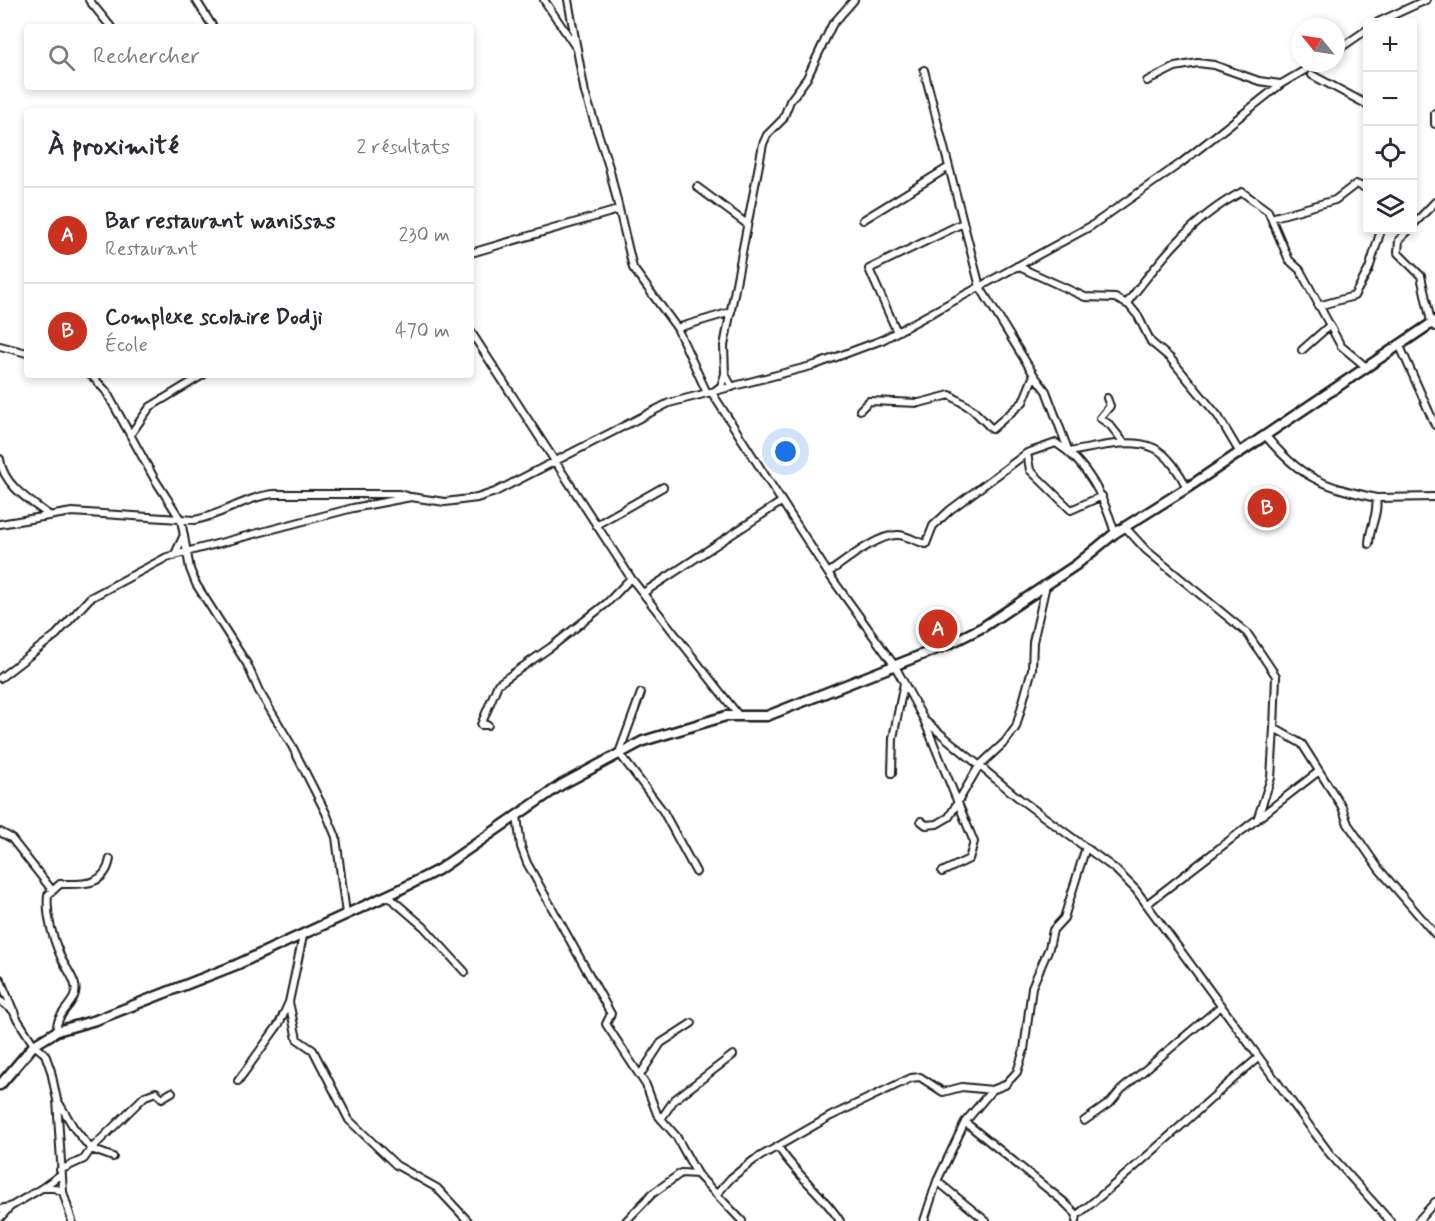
<!DOCTYPE html>
<html lang="fr">
<head>
<meta charset="utf-8">
<style>
	:root { --surface:#fff; --page:#f2f2f3; --text:#2b2b33; --muted:#7c7c81; --line:#e1e1e2; --accent:#c8321e }
	body { margin:0; font-family:Mynerve,sans-serif; background:var(--page); color:var(--text) }
	.controls { position:absolute; right:18px; top:18px; display:grid; overflow:hidden; border-radius:6px; box-shadow:0 3px 9px #0003 }
	.controls button { width:54px; height:54px; display:grid; place-items:center; padding:0; border:0; border-bottom:2px solid var(--line); background:var(--surface); color:var(--text); font:30px sans-serif }
	.compass { position:absolute; left:1291px; top:18px; width:54px; height:54px; border-radius:50%; background:var(--surface); box-shadow:0 3px 9px #0003; rotate:300deg }
	.you { position:absolute; left:786px; top:452px; width:21px; height:21px; margin:-15px; border:4px solid #fff; border-radius:50%; background:#1a73e8; box-shadow:0 0 0 9px #1a73e833 }
	.badge { display:grid; place-items:center; width:39px; height:39px; border-radius:50%; background:var(--accent); color:#fff; font-size:20px; font-weight:700 }
	.pin { position:absolute; translate:-50% -50%; border:3px solid #fff; box-shadow:0 2px 6px #0006 }
	.list { margin:0; padding:0; list-style:none }
	h2 { display:flex; justify-content:space-between; align-items:center; height:78px; margin:0; padding:0 24px; font-size:26px }
	h2 small { font-size:20px; font-weight:400; color:var(--muted) }
	.list li { display:grid; grid-template-columns:39px 1fr auto; gap:18px; align-items:center; box-sizing:border-box; height:96px; padding:0 24px; border-top:2px solid var(--line) }
	.list b { display:block; font-size:22px; white-space:nowrap }
	.list p { margin:0; font-size:20px; white-space:nowrap; color:var(--muted) }
	.list em { font-size:20px; font-style:normal; color:var(--muted) }
	.icon { flex:none; width:33px; height:33px; fill:none; stroke:currentColor; stroke-width:2; stroke-linecap:round; stroke-linejoin:round }
	.map { position:relative; flex:none; width:1435px; height:1221px; overflow:hidden }
	.search { position:absolute; background:var(--surface); box-shadow:0 3px 9px #0003; left:24px; top:24px; width:450px; height:66px; display:flex; align-items:center; gap:15px; box-sizing:border-box; padding:0 21px; border-radius:6px; color:var(--muted); font-size:22px }
	.panel { position:absolute; background:var(--surface); box-shadow:0 3px 9px #0003; left:24px; top:108px; width:450px; height:270px; border-radius:6px }
	.map>svg:first-child { display:block }
</style>
</head>
<body>
<div class="map">
<svg width="1435" height="1221" viewBox="0 0 1435 1221">
	<rect width="100%" height="100%" fill="#fff"/>
	<filter id="ink" filterUnits="userSpaceOnUse"><feTurbulence type="fractalNoise" baseFrequency=".0167" numOctaves="2"/><feDisplacementMap in="SourceGraphic" scale="12" xChannelSelector="R" yChannelSelector="G"/><feConvolveMatrix kernelMatrix="1 2 1 2 8 2 1 2 1" color-interpolation-filters="sRGB"/></filter>
	<g filter="url(#ink)">
		<g fill="none" stroke-linecap="round" stroke-linejoin="round">
			<g stroke="#1c1c1c" stroke-width="10">
				<path id="street" d="M89,0l22,27
					M196,0l17,27
					M544,0l33,49
					M568,0l17,93 24,74 24,101 44,60 30,65
					M1378,22l48,-22
					M1336,51l32,-22
					M924,70l56,217 54,88 12,16 23,61
					M1312,75l56,30
					M1147,81l28,-14 23,-4 16,2 45,16 21,3
					M1435,113v11
					M697,187l50,37
					M1271,218l64,-18 21,-16 12,5
					M863,220l86,-53
					M1412,226l23,-24
					M1409,230l-10,10 -1,13 23,23 10,46 4,5
					M471,253l147,-43
					M1017,266l68,31 30,1 14,7 9,11 13,26 19,16 48,58 22,37
					M1127,303c33,-43 66,-86 115,-111l26,19 21,49 11,10 41,76 24,20
					M1318,306l36,-10 15,-27 12,-39
					M677,328l54,-16
					M471,332l160,246 108,138
					M897,332l-28,-63 94,-46
					M1399,344l36,81
					M0,346l27,7
					M1302,350l27,-24
					M725,374l-4,12 -9,7 116,180 67,93 29,54 50,122 -5,17 -27,13
					M91,375l15,16 48,87 27,42 9,49 6,15 51,80 12,27 33,55 34,67 10,24 10,77
					M732,387l-7,-13 -1,-28 39,-202 4,-9 16,-16 7,-18 17,-23 25,-53 22,-25
					M1107,398l3,8 -10,12 10,7 15,19
					M860,410l9,-9 50,2 31,-8 22,14 20,20 31,-27 11,-27
					M130,435l20,-28 53,-32
					M1265,435c35,43 58,51 111,63 3,16 -7,30 -7,46
					M1069,452c25,-4 61,-15 85,-4 14,6 27,27 33,40
					M1027,453l3,17 41,40 31,-14
					M0,459c3,26 30,42 49,56
					M1376,498l59,-1
					M0,524l72,-12 123,8c28,-5 52,-24 80,-26h123l9,2
					M596,525l67,-38
					M1125,527l21,23 101,83 29,43 -2,52 28,16 40,63 6,17 31,45 56,65
					M174,556l10,-21
					M828,573c16,-11 51,-40 71,-38 9,1 18,7 27,9l7,-18 17,-16 77,-57 29,-10c32,20 48,55 59,90
					M643,593l138,-91
					M0,678l56,-43 34,-37 77,-41 186,-49 58,-11 34,5 32,-4 18,-6 174,-89 146,-38 67,-25 209,-114 90,-63 100,-79 36,-21
					M641,693l-22,60 44,58 33,61
					M924,720l97,80 94,69 21,21 194,264 60,67
					M488,725h-7l17,-41 53,-37 56,-44 24,-25
					M892,773l1,-35 11,-55
					M517,816l4,31 6,16 84,151 -5,10 40,61 11,29 19,22 21,38 45,47
					M1257,820l14,-42 3,-50
					M921,821l5,4 11,-1 12,-7 30,-51 26,-24 11,-15 16,-58 1,-27 13,-57
					M0,832l11,6 41,52
					M387,895l37,32 41,45
					M1147,904l171,-132
					M0,979l16,38 18,28 11,9 6,17 6,29 6,92 9,29
					M0,1001l14,10
					M289,1002l8,37 16,11 36,70 47,45 41,23 31,33
					M57,1031c-3,-18 23,-29 18,-46 -3,-11 -11,-20 -15,-30 -8,-19 -14,-40 -12,-60l12,-11c22,0 45,3 50,-25
					M640,1075l21,-32 31,-20
					M238,1081l41,-57 10,-22 14,-66
					M59,1103l15,25 17,21 54,-53 11,-4 6,6 10,-6
					M661,1119l13,-19 59,-45
					M1084,1121l27,-19 10,-12 100,-84
					M965,1122l99,80 13,13
					M779,1148c17,27 44,46 61,73
					M60,1170l24,-11 7,-10 22,8
					M60,1175l-18,13h12l9,4
					M717,1194l14,-16 23,-18 77,-44 80,-38 9,-1 23,15 19,-5 30,3 13,-5 12,-13 7,-22 8,-63 17,-39 4,-18 11,-12 22,-71
					M10,1207l32,-19
					M0,1209l10,-2 -10,11
					M626,1221l26,-27 29,-21 16,1
					M924,1221l13,-40
					M986,1221l-49,-40 28,-59 27,-32
					M1076,1221l1,-6c63,-49 120,-106 181,-157
					M1418,1221l17,-19"/>
			</g>
			<g stroke="#1c1c1c" stroke-width="13">
				<path id="secondary" d="M0,1085l34,-40 23,-14 39,-11 140,-55 161,-74 41,-21 123,-85 82,-44 83,-25h41l182,-72 34,-17 93,-62 39,-32 72,-45 248,-167"/>
			</g>
			<use href="#street" stroke="#fff" stroke-width="6"/>
			<use href="#secondary" stroke="#fff" stroke-width="8"/>
		</g>
	</g>
</svg>
<div class="controls">
<button>+</button>
<button>−</button>
<button><svg class="icon" aria-label="locate" viewBox="0 0 24 24"><circle cx="12" cy="12" r="6"/><path d="M12 2v4M12 18v4M2 12h4M18 12h4"/></svg></button>
<button><svg class="icon" aria-label="layers" viewBox="0 0 24 24"><path d="M12 4l9 5-9 5-9-5zM3 14l9 5 9-5"/></svg></button>
</div>
<svg class="compass" viewBox="-18 -18 36 36"><path d="M0-13l5 13h-10z" fill="#e53935"/><path d="M0 13l5-13h-10z" fill="#7c7c81"/></svg>
<div class="you"></div>
<div class="pin badge" style="left:938px;top:629px">A</div>
<div class="pin badge" style="left:1267px;top:508px">B</div>
<div class="search"><svg class="icon" aria-label="search" viewBox="0 0 24 24"><circle cx="10" cy="10" r="6"/><path d="M15 15l6 6"/></svg>Rechercher</div>
<section class="panel">
<h2>À proximité<small>2 résultats</small></h2>
<ul class="list">
<li><span class="badge">A</span><div><b>Bar restaurant wanissas</b><p>Restaurant</p></div><em>230 m</em></li>
<li><span class="badge">B</span><div><b>Complexe scolaire Dodji</b><p>École</p></div><em>470 m</em></li>
</ul>
</section>
</div>
</body>
</html>
